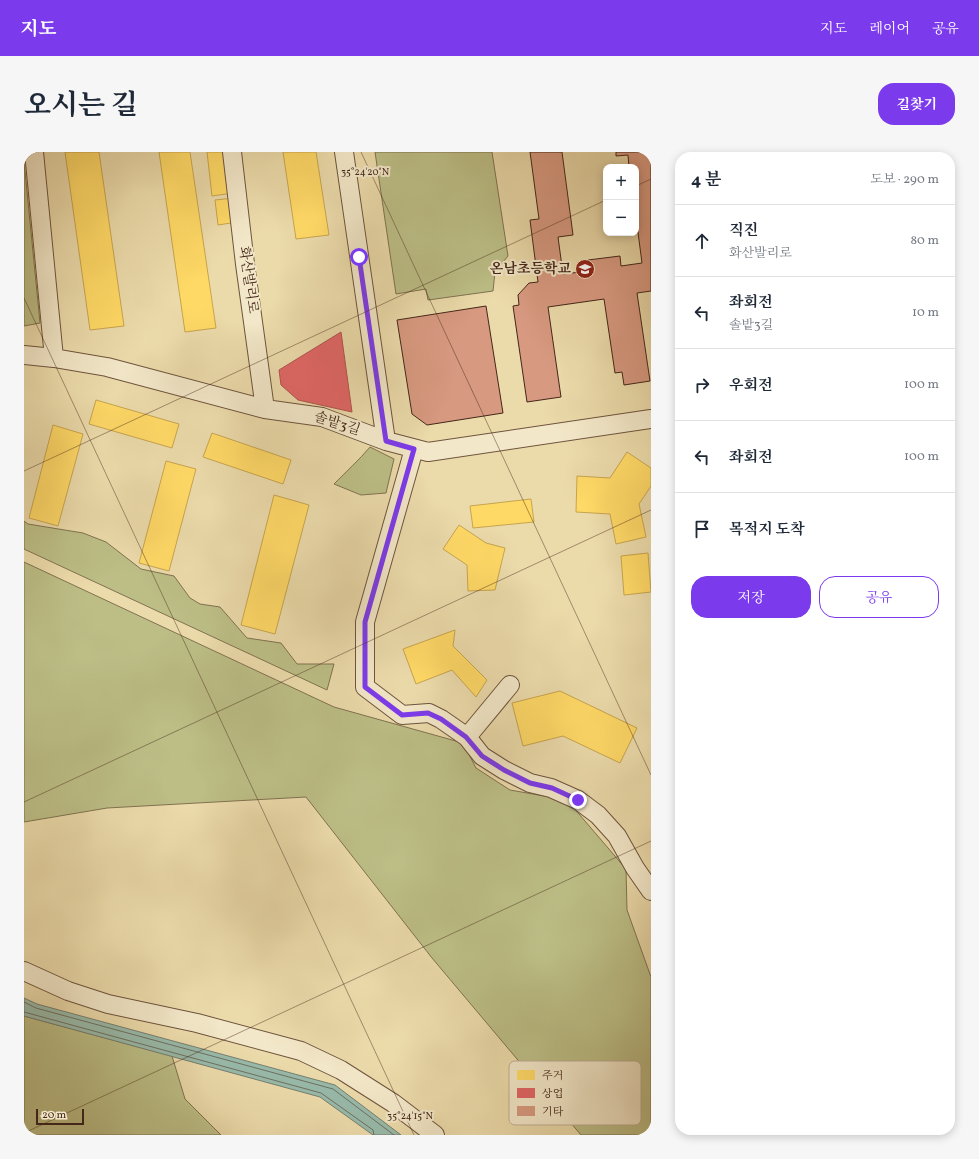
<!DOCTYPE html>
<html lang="ko">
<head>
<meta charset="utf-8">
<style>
	:root { --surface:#fff; --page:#f6f6f7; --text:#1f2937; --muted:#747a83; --line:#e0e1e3; --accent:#7c3aed }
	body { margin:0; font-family:Vollkorn,"Noto Serif KR",serif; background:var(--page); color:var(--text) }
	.controls { position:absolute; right:12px; top:12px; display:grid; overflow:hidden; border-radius:8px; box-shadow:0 2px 10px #0003 }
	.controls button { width:36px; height:36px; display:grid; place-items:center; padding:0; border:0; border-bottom:1px solid var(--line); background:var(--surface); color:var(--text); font:20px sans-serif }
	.scale { position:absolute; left:12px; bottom:10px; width:48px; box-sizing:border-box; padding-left:4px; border:2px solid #442719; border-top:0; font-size:11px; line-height:14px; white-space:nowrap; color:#442719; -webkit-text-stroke:3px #f2e7c8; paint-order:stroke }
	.stop { position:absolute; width:12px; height:12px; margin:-9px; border:3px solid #7c3aed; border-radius:50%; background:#fff }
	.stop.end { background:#7c3aed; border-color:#fff; box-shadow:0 1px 4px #0008 }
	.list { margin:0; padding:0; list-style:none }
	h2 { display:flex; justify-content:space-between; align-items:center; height:52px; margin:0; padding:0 16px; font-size:17px }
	h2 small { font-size:13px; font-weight:400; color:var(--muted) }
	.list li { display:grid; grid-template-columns:26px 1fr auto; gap:12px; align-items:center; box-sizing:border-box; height:72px; padding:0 16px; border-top:1px solid var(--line) }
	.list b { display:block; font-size:15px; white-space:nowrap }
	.list p { margin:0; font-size:13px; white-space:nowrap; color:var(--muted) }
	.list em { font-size:13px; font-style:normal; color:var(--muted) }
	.actions { display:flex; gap:8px; padding:12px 16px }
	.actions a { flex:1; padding:9px 0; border:1px solid var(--accent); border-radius:16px; text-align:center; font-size:14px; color:var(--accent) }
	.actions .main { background:var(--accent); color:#fff }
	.icon { flex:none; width:22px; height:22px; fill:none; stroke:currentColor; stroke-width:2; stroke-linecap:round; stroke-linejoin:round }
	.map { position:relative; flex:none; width:627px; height:983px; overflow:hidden; border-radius:16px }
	header { display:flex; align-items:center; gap:24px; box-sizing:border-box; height:56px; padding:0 20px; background:var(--accent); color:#fff }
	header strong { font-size:19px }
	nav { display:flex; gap:22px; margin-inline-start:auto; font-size:14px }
	.intro { display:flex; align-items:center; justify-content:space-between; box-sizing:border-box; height:96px; padding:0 24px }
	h1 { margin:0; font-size:28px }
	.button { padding:10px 18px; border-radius:16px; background:var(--accent); color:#fff; font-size:14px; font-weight:700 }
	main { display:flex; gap:24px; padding:0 24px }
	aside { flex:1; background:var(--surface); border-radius:16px; box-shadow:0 2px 10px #0003 }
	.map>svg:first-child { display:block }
</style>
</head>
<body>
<header>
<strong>지도</strong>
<nav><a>지도</a><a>레이어</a><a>공유</a></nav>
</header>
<div class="intro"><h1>오시는 길</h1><a class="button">길찾기</a></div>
<main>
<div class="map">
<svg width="627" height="983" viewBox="0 0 627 983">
	<rect width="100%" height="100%" fill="#ebdaaa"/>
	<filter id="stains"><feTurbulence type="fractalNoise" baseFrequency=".005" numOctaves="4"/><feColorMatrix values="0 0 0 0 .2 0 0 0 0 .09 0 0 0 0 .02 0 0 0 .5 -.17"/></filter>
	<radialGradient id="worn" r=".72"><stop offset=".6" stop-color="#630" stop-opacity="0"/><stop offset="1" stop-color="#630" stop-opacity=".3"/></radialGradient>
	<path fill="#bcbe86" stroke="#807250" d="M351,0h117l16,104 -13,16 -2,19 -65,9 -2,-11 -30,5z
		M0,9l16,162 -16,3z
		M346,295l24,12 -8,34 -25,2 -27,-11c12,-12 25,-24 36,-37z
		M0,369l4,3 55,9 23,9 35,27 33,7 16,22 10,6 20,3 27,31 34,5 16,21h37l-7,26 -303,-141z
		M0,410l310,145 129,36 13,25 34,22 57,10 59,69 1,41 24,67v158h-70l-149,-177 -126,-161 -199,11 -83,14z
		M0,864l148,40 13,43 36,36h-197z"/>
	<path fill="#98baaa" stroke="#767f70" d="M0,846l13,6 298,81 66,50h-28l-53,-38 -296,-81z"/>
	<path fill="#ffd966" stroke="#c7a44f" d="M41,0h34l25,174 -34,4z
		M135,0h31l26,176 -31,4z
		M183,0h22l4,41 -21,3z
		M259,0h33l13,83 -33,4z
		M210,46l3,24 -19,3 -3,-25z
		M72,248l83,24 -7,24 -83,-24z
		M29,273l30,9 -25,92 -29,-8z
		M188,281l79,27 -8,24 -80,-27z
		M603,300l24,16v18l-12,18 7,33 -30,7 -6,-30 -34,-2 1,-36 33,2z
		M142,309l30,8 -27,102 -30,-8z
		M250,343l35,10 -34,129 -34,-9z
		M507,347l3,23 -61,6 -3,-22z
		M435,373l27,18 19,5 -10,42 -27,1 -1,-26 -24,-16z
		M624,401l3,39 -27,3 -3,-39z
		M431,478l-2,16 34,34 -11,17 -24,-27 -36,14 -13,-35z
		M536,539l77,37 -17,35 -57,-27 -40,10 -11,-43z"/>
	<path fill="#e06666" stroke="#b1534f" d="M317,180l11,80 -54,-12 -17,-15 -2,-15z"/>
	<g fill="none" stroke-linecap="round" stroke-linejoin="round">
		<path stroke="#6e7062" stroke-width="1" d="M0,850l12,6 297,81 61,46
			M0,860l297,81 52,37 1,5"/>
	</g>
	<path fill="#d79980" stroke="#442719" d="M506,0h32l11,83 -15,2 5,37 27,-3 -2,-11 32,-4 1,10 21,-3 -6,-46v-50h-7l-1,-12 -12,1v-4h35v139l-14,2 13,88 -26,4 -2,-13 -7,1 -11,-74 -56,8 13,90 -34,5 -14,-96 6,-1 -1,-10 11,-12 9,-1 -8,-62 9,-1z
		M462,154l17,107 -76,12 -15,-11 -15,-94z"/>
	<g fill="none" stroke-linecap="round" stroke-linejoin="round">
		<g stroke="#6e543d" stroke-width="20">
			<path id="minor" d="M10,0l20,206
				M208,0l13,112 20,145
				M320,0l42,289
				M0,203l30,3 53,9 158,42 57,8 64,24 42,11 223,-33
				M390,297l-49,173v65l37,28 27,-2 12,6 26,18 15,19 22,14 26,13 21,5 27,12 20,15 19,21 18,32 16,23
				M443,585l43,-52
				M0,819l44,20 40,13 89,19 104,28 40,19 52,33 42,32"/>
		</g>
		<use href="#minor" stroke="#f2e7c8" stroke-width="18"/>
	</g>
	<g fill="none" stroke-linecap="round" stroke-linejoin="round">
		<path stroke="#7c3aed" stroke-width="5" d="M335,105l27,184 28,8 -49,173v65l37,28 26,-2 13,6 25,18 16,19 22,14 26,13 22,5 26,12"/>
	</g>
	<path fill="none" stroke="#442719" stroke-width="1" stroke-opacity="0.45" d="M337,0l290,623M612,34l15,-7M0,146l390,837M0,319l582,-271M0,650l627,-292M0,981l627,-292"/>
	<defs>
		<g id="school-disc" transform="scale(1)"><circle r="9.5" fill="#8f2418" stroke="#f2e7c8"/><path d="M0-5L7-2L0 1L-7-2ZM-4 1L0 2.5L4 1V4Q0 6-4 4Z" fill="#fff"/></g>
	</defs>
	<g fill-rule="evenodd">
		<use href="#school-disc" x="561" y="117"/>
	</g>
	<g text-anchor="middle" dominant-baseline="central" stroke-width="4" stroke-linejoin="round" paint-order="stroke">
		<g font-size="14" font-weight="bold" fill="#442719" stroke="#f2e7c8" text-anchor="end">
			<text x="547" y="117">온남초등학교</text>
		</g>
		<g font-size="14" fill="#442719" stroke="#f2e7c8">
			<text transform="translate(224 128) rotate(82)">화산발리로</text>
			<text transform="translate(313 272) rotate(18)">솔밭3길</text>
		</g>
	</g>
	<rect x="485" y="909" width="132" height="64" rx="6" fill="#f2e7c8" stroke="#bead94" stroke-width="1"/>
	<rect x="493" y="918" width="18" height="10" fill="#ffd966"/>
	<rect x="493" y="936" width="18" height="10" fill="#e06666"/>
	<rect x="493" y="954" width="18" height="10" fill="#d79980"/>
	<g font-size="11" fill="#442719">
		<text x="518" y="927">주거</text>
		<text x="518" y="945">상업</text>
		<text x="518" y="963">기타</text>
	</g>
	<g font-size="10" text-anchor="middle" fill="#442719" stroke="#f2e7c8" stroke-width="4" stroke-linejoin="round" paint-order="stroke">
		<text x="341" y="23">35°24'20"N</text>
		<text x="386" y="967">35°24'15"N</text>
	</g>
	<rect width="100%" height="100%" filter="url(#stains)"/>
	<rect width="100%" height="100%" fill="url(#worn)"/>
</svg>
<div class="controls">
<button>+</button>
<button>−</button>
</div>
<div class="scale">20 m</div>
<div class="stop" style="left:335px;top:105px"></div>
<div class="stop end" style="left:554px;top:648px"></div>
</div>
<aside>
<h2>4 분<small>도보 · 290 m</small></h2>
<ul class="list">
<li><svg class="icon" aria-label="ahead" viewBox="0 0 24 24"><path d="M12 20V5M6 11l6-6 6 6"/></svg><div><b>직진</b><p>화산발리로</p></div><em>80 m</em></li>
<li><svg class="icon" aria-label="left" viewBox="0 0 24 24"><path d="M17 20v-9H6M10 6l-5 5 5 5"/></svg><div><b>좌회전</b><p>솔밭3길</p></div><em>10 m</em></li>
<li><svg class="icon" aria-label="right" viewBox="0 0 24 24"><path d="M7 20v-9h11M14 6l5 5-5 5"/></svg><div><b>우회전</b></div><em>100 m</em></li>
<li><svg class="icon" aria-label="left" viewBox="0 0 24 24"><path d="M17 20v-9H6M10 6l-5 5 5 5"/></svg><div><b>좌회전</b></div><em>100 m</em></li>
<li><svg class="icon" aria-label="arrive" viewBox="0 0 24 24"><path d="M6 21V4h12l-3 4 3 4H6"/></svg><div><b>목적지 도착</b></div></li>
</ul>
<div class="actions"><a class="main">저장</a><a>공유</a></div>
</aside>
</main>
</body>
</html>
